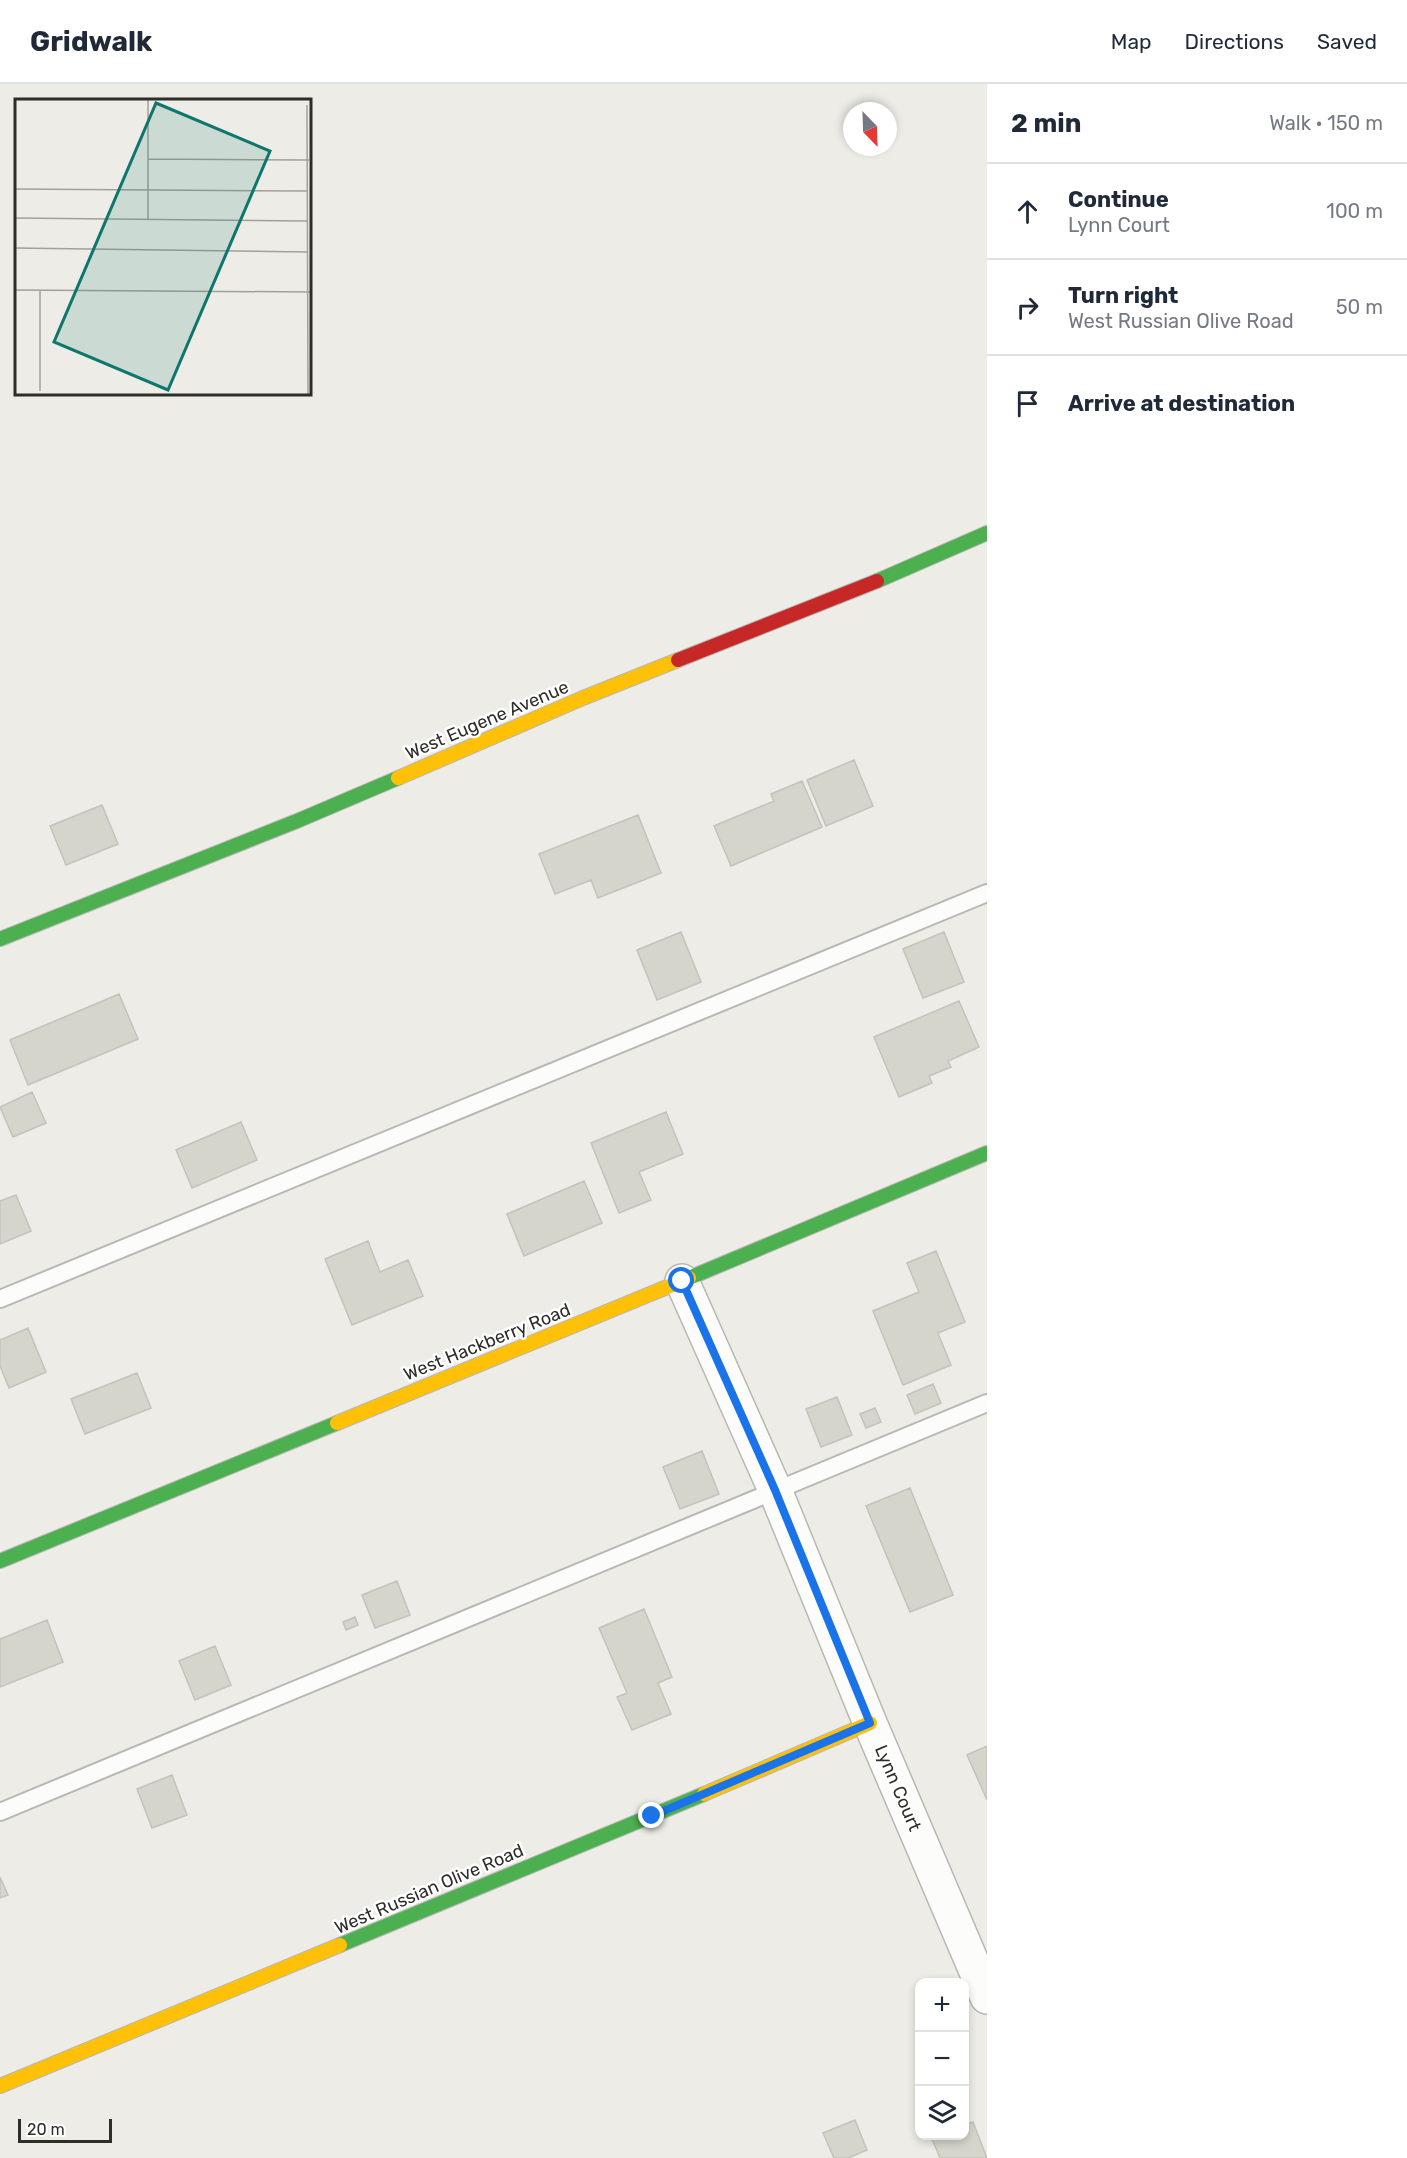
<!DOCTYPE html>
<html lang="en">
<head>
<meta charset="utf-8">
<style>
	:root { --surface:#fff; --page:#f6f6f7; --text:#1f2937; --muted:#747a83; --line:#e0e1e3 }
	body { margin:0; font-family:Rubik,sans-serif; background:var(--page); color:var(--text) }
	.controls { position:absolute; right:18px; bottom:18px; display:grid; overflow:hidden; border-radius:12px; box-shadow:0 3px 9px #0003 }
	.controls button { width:54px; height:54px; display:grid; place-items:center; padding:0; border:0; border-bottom:2px solid var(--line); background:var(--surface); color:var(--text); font:30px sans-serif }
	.compass { position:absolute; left:843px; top:18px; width:54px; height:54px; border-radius:50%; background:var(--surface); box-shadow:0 3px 9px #0003; rotate:157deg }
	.scale { position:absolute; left:18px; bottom:15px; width:94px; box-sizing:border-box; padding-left:6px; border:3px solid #2e2e29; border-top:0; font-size:16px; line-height:21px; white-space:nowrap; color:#2e2e29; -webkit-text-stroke:4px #fff; paint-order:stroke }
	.stop { position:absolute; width:18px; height:18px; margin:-14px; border:4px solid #1a73e8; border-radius:50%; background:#fff }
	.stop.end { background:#1a73e8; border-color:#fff; box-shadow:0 2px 6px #0008 }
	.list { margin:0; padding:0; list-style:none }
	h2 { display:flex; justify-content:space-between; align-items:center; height:78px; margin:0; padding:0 24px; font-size:26px }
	h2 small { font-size:20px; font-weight:400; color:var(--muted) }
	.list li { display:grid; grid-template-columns:39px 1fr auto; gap:18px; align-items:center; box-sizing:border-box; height:96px; padding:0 24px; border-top:2px solid var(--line) }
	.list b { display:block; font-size:22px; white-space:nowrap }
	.list p { margin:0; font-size:20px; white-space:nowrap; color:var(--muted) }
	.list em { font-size:20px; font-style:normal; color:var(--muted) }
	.icon { flex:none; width:33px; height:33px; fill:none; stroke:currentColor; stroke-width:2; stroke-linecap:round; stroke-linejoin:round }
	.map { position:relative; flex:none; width:987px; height:2074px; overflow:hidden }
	header { display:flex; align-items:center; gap:36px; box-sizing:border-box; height:84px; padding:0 30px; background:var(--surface); border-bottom:2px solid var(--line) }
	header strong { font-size:28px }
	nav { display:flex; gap:33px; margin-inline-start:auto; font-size:21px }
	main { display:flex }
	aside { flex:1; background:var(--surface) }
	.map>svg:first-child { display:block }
</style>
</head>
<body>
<header>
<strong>Gridwalk</strong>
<nav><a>Map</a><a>Directions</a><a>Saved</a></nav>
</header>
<main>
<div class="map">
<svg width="987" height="2074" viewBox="0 0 987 2074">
	<rect width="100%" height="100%" fill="#edece6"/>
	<path fill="#d6d5cb" stroke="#c3c2bd" stroke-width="1.5" d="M854,676l19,46 -47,20 -19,-46z
		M802,697l20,46 -91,39 -17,-40 60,-25 -3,-7z
		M102,721l16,39 -52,21 -16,-39z
		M638,731l23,58 -63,25 -7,-18 -36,14 -16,-40z
		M681,848l20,50 -44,18 -20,-50z
		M944,848l20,50 -41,16 -20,-49z
		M119,910l19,45 -110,46 -18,-45z
		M959,917l20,46 -31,14 3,6 -22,9 3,7 -33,14 -25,-60z
		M32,1008l14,31 -33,14 -13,-30z
		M666,1028l17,42 -44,18 12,28 -32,13 -28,-70z
		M241,1038l16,38 -65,28 -16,-38z
		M584,1097l18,42 -78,33 -17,-42z
		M16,1111l15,36 -31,13v-43z
		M368,1157l12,31 28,-12 15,36 -71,29 -27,-66z
		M936,1167l29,71 -27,11 13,32 -48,20 -30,-74 46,-19 -12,-29z
		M28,1244l18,44 -37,16 -9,-22v-26z
		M137,1289l14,35 -66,26 -14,-35z
		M933,1300l8,19 -26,11 -8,-19z
		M837,1313l15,38 -31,12 -15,-38z
		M875,1324l6,14 -15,6 -6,-14z
		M702,1367l17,43 -39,15 -17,-42z
		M910,1404l43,107 -43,17 -44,-106z
		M397,1497l13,34 -35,13 -13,-33z
		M644,1525l28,68 -14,6 13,31 -39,16 -15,-33 10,-4 -28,-65z
		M355,1533l3,8 -12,5 -3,-8z
		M47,1536l16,42 -63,25v-48z
		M215,1562l16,39 -36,15 -16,-39z
		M987,1662v54l-20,-45z
		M172,1691l15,40 -35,13 -15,-39z
		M0,1793l8,18 -8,3z
		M855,2036l12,30 -19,8h-14l-11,-25z
		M973,2038l14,36h-47l-8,-19 9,-3h23v-11z"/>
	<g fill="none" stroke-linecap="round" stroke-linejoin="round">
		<g stroke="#b8b7b3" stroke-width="20">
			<path id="lane" d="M0,1215l987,-406
				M0,1728l987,-409"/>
		</g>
		<g stroke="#b8b7b3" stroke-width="36">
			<path id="street" d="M682,1197l93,209 95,233 117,274"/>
		</g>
		<g stroke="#b8b7b3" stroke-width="16">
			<path id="fast" d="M877,497l110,-48
				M0,855l297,-118 101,-43
				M689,1194l298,-125
				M0,1477l337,-138
				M340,1861l364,-151"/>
		</g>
		<g stroke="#b8b7b3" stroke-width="16">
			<path id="slow" d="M398,694l185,-80 95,-38
				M337,1339l352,-145
				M704,1710l166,-71
				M0,2002l340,-141"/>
		</g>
		<g stroke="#b8b7b3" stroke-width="16">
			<path id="jam" d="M678,576l199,-79"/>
		</g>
		<use href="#lane" stroke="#fcfcfb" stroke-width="16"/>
		<use href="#street" stroke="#fcfcfb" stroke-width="33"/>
		<use href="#fast" stroke="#4caf50" stroke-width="14"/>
		<use href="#slow" stroke="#ffc107" stroke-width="14"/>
		<use href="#jam" stroke="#c62828" stroke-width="14"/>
	</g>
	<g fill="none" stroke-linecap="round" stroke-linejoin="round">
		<path stroke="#1a73e8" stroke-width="8" d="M652,1732l218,-93 -95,-233 -93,-209"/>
	</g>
	<g text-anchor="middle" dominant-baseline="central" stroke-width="5" stroke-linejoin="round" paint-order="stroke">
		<g font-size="18" fill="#2e2e29" stroke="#fff">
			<text transform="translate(487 636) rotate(-23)">West Eugene Avenue</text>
			<text transform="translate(487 1258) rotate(-22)">West Hackberry Road</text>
			<text transform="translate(898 1704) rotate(67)">Lynn Court</text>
			<text transform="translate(429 1805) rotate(-23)">West Russian Olive Road</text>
		</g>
	</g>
	<g transform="translate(15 15)">
		<rect width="296" height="296" fill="#edece6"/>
		<path fill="none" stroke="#a1a09a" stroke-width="1.5" d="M133,0v120M292,6l1,289M133,60l161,1M0,90l292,2M0,119l292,3M0,149l293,4M0,191l296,2M25,292v-101"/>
		<path fill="#0f766e" fill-opacity="0.15" stroke="#0f766e" stroke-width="3" d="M141,4l114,48 -102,239 -114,-48z"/>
		<rect width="296" height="296" fill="none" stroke="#2e2e29" stroke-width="3"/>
	</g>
</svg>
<div class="controls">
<button>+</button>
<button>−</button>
<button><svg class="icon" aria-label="layers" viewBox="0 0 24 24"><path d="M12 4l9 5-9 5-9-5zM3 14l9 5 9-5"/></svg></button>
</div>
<svg class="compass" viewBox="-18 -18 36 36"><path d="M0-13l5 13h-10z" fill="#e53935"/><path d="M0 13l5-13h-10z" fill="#747a83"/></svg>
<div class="scale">20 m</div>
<div class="stop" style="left:682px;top:1197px"></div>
<div class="stop end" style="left:652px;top:1732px"></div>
</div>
<aside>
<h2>2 min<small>Walk · 150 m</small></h2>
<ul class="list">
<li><svg class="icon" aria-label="ahead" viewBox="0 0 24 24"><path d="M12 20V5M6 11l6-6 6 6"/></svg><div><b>Continue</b><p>Lynn Court</p></div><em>100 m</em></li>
<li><svg class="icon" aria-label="right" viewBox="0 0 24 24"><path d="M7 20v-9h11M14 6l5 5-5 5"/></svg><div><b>Turn right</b><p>West Russian Olive Road</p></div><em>50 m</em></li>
<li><svg class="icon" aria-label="arrive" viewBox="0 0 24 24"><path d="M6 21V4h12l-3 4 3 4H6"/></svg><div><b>Arrive at destination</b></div></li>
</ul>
</aside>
</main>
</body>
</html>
